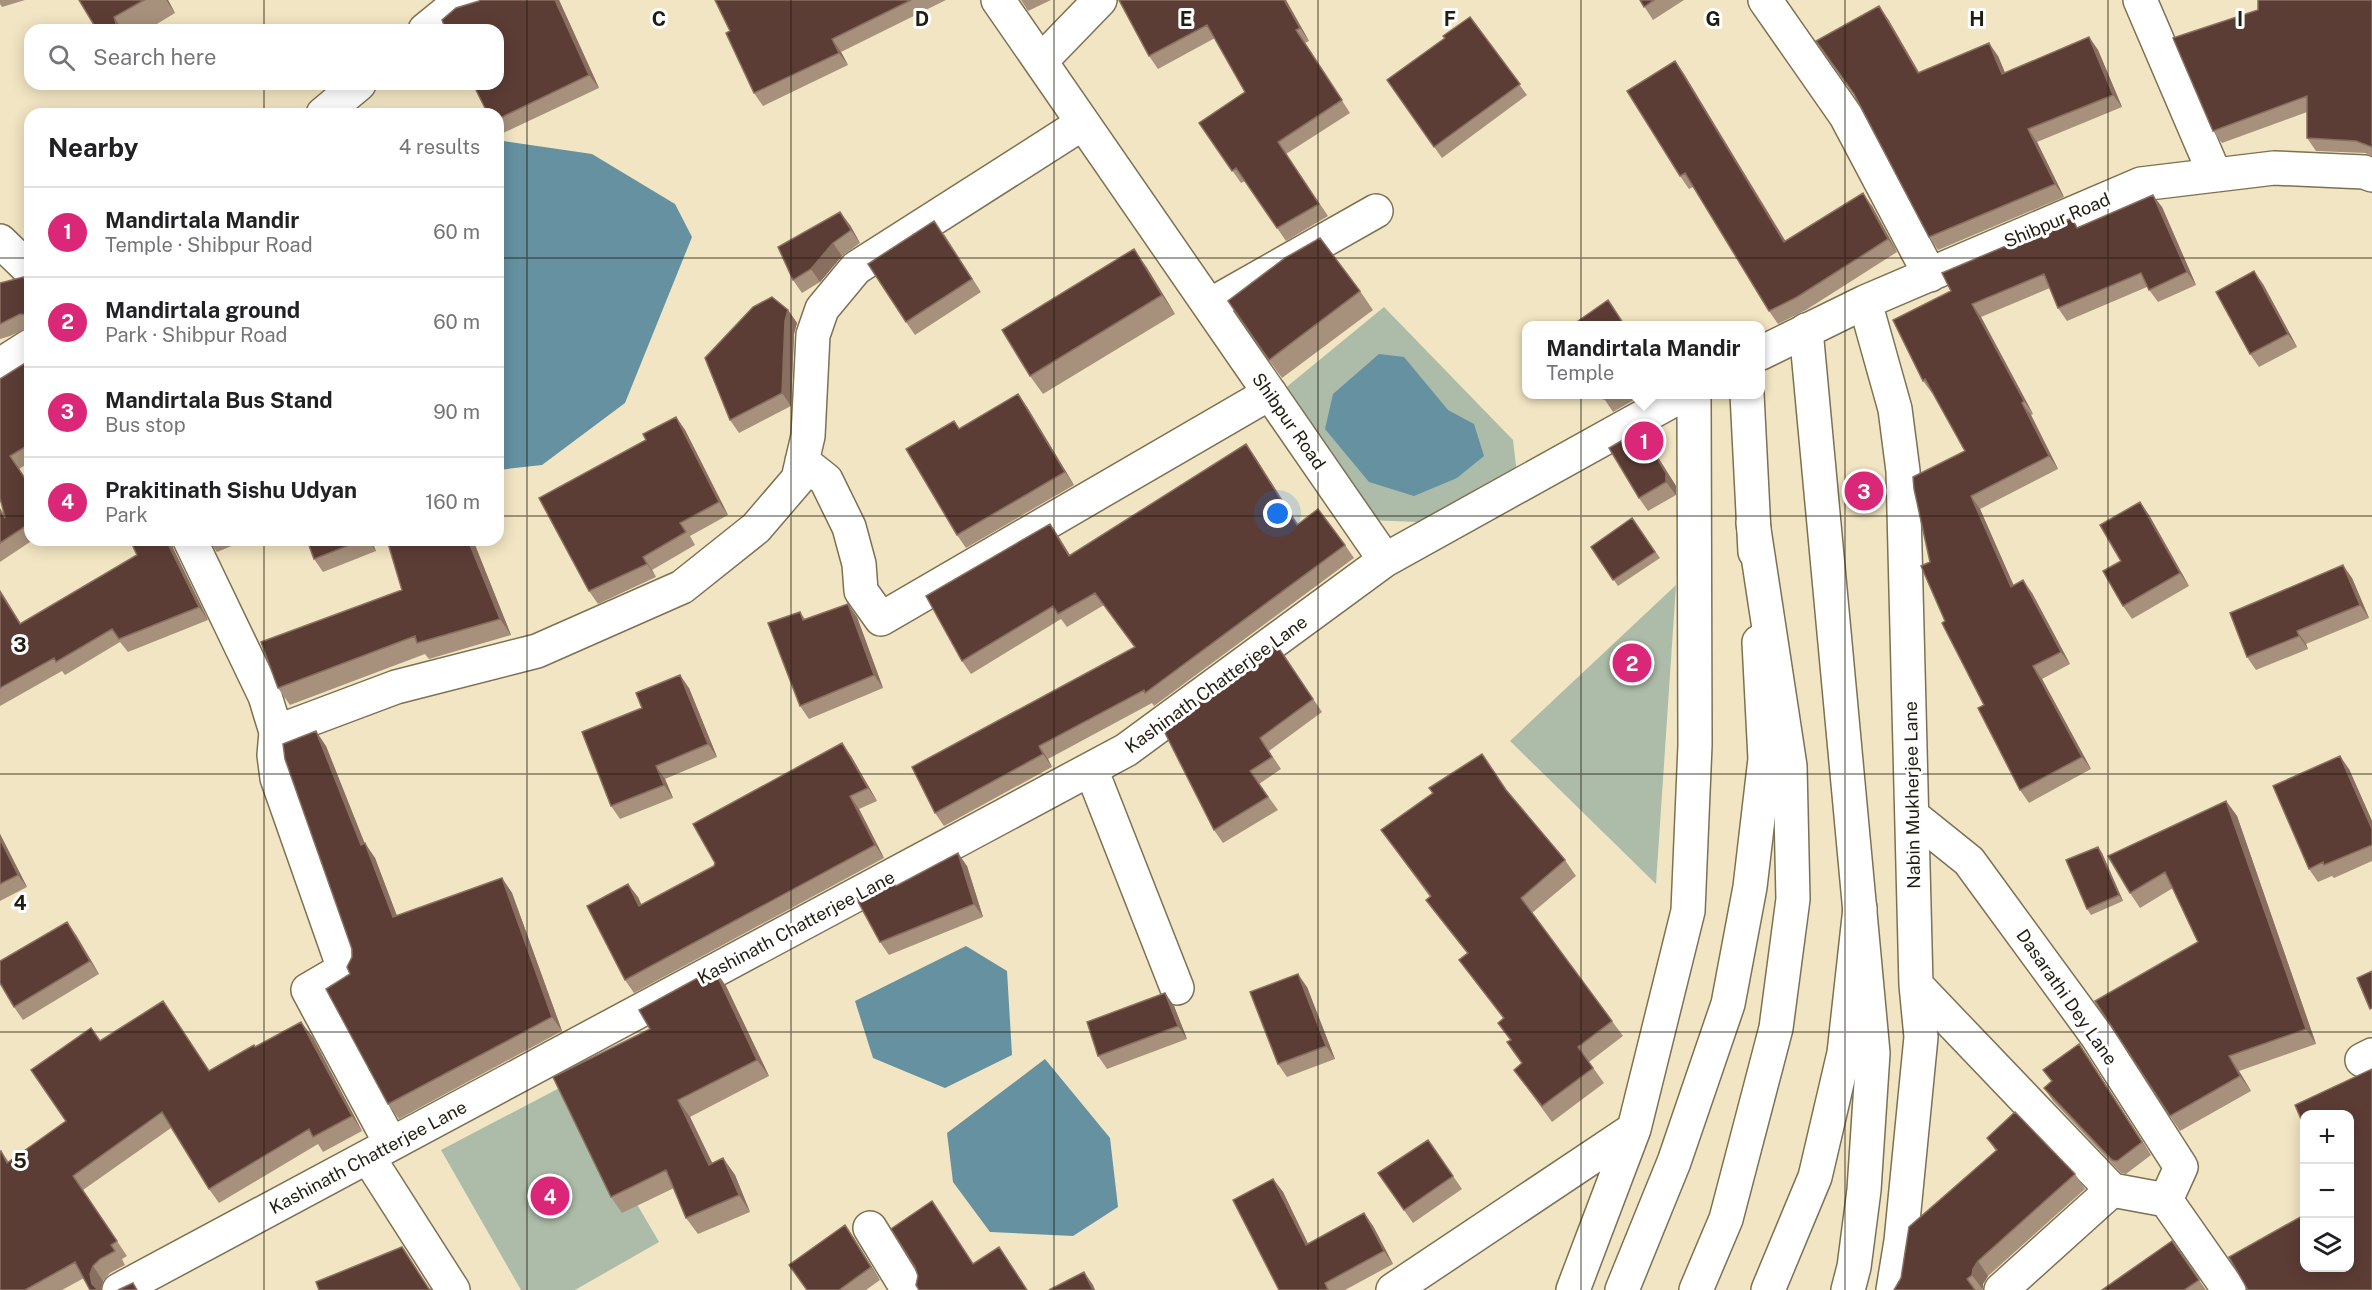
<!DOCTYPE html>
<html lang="en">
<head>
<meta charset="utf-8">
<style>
	:root { --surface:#fff; --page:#f6f6f6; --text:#202124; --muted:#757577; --line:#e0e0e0; --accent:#db2777 }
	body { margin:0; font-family:"Public Sans",sans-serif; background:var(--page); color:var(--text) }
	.controls { position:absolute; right:18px; bottom:18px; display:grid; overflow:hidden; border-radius:12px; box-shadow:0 3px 15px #0003 }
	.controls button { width:54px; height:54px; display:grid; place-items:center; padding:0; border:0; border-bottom:2px solid var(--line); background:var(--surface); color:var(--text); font:30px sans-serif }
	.you { position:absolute; left:1278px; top:514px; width:21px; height:21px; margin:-15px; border:4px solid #fff; border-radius:50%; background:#1a73e8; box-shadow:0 0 0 9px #1a73e833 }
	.badge { display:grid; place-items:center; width:39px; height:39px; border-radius:50%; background:var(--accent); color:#fff; font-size:20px; font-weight:700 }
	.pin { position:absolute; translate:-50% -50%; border:3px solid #fff; box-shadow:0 2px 6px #0006 }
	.popup { position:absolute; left:1522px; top:321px; width:243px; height:78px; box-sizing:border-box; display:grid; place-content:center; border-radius:12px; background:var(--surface); filter:drop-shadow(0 2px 4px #0005); font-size:20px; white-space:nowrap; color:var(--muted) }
	.popup b { font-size:22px; color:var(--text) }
	.popup::after { content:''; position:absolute; left:50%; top:100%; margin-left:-12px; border:12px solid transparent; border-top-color:var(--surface) }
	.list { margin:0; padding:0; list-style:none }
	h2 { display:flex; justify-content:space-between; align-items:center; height:78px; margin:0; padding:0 24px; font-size:26px }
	h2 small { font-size:20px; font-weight:400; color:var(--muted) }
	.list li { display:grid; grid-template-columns:39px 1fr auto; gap:18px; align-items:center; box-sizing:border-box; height:90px; padding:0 24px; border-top:2px solid var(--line) }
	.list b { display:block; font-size:22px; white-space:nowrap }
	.list p { margin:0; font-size:20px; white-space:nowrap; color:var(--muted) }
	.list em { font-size:20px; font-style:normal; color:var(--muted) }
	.icon { flex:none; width:33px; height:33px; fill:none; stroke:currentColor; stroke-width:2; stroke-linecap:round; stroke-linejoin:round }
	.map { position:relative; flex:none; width:2372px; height:1290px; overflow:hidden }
	.search { position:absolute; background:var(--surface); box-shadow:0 3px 15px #0003; left:24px; top:24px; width:480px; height:66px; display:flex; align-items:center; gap:15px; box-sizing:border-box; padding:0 21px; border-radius:18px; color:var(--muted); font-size:22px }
	.panel { position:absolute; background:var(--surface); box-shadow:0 3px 15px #0003; left:24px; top:108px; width:480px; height:438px; border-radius:18px }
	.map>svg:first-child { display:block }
</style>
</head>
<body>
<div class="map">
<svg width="2372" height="1290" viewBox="0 0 2372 1290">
	<rect width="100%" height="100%" fill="#f2e5c3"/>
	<path fill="#acbca8" d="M1384,307l129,133 4,34 -38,29 -61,19 -52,-2 -88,-126z
		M1676,585l-20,299 -146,-143z
		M567,1084l92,158 -84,48h-54l-80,-140z"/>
	<path fill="#6591a1" d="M503,141l89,13 83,50 17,33 -67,166 -83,62 -44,5v-325z
		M1379,354l25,3 44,53 26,14 10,32 -27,22 -43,18 -45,-14 -44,-53 8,-35z
		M966,946l41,25 5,84 -67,33 -72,-30 -18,-57z
		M1045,1059l65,79 8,69 -45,29 -83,-4 -37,-50 -6,-49z"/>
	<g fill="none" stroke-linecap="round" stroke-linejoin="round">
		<g stroke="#7d7153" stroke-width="36">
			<path id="minor" d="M998,0l387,560
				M1765,0l81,116 84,159
				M2140,0l75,175
				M425,30l32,-26 19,-4
				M1041,61l59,-61
				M323,114l36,-30
				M0,241l30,29
				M1865,302l30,107 8,62 13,514 5,52 -20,204 -8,49
				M1210,305l166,-94
				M1761,353l104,-51 276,-118 133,-16 90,4 8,3
				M0,365l30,-19
				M802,461l24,19 23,47 10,37 2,27 20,28 389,-226
				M190,540l75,156 11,36
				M1091,769l86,219
				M1913,816l56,45 128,175 84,131 -15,33 63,90
				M1916,985l196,205 54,10
				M2362,1060l10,-5
				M391,1144l-83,-154 36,-21 -67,-191 -3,-23 2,-23 120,-45 141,-36 145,-64 74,-59 42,-49 10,-43 5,-101 9,-26 34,-41 227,-145
				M368,1157l85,133
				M870,1228l38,62
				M119,1290l1007,-540 259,-190 299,-166
				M1393,1290l241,-161
				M1573,1290l61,-161 54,-218 7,-166 -1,-351
				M2001,1290l111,-100"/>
		</g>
		<g stroke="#7d7153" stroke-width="36">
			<path id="major" d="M1806,330l67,723 -9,137 -10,77 -6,23
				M1747,394l8,158
				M1622,1290l52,-128 54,-158 22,-117 15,-128 -6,-117"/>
		</g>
		<g stroke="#7d7153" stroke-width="36">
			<path id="highway" d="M1696,1290l30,-71 50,-191 17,-129 -3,-133 -37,-243
				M1768,1290l47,-113 29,-124 16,-145"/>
		</g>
		<use href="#minor" stroke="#fff" stroke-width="33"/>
		<use href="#major" stroke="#fff" stroke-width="33"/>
		<use href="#highway" stroke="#fff" stroke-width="33"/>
	</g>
	<path fill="#a7917c" d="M0,0h25l-23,7 -2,-3z
		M79,0h89l7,13 -28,17h-50z
		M480,0h79l40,88 -98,46 -3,-4v-16l-19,-113z
		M715,0h231l-105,52 7,13 -85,41 -9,-13 -24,-62z
		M1021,0h30l-23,11z
		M1119,0h167l23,41 -4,2 45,70 -64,41 42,62 -42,25 -41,-60 -4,2 -42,-60 46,-31 -30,-54 -57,31 -9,-13z
		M1640,0h44l-31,20z
		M2372,0v156l-7,-3 -49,-2 -9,-13v-26l-85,31 -9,-12z
		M1470,17l57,78 -85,63 -55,-78 58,-42z
		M1888,19l31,54 79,-17 7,17 84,-36 9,13 24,57 -85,35 27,55 -126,53 -9,-13z
		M1675,61l9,13 101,168 87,-36 25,46 -91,58 -28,14 -9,-13 -76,-124 -4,2 -9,-13z
		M2162,207l34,78 -38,17 -11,-15 -80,34 -9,-13 -8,-20 -69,29 52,97 -2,1 27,54 -78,40 34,77 18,7 38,71 -28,15 49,90 -62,34 -9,-13 -36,-85 -39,-84 -15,-59 35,-111 -32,-58h-1l-9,-12 -30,-61 185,-93z
		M850,225l10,18 -18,13 -22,26 -18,11 -9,-13z
		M944,234l37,58 -66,43 -9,-13z
		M1134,249l13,19 28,46 -132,80 -13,-18z
		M0,283l30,3v41l-20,9 -10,3z
		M2263,284l34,63 -38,20 -9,-13z
		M1360,291l13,19 -91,68 -13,-18z
		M788,310l9,13 -3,11 -3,72 -52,27 -9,-13z
		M30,360v102l-11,7 11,16v55h3l-33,22v-54l4,6 -4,-16z
		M1601,394h43l-31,18z
		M1027,407l47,78 -108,63 -9,-13z
		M676,417l9,13 43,85 -38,21 5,9 -43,25 4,7 -58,27 -9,-13 57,-151z
		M1649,443l27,43v9l-28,16 -9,-13z
		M1255,457l43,67 47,21 9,13 -200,148 -2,-3 -104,56 4,8 -108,59 -9,-13 200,-166 -31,-42 -37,22 -6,-8 -90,55 -9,-13 88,-137 20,31z
		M2140,502l9,13 40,71 -57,33 -9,-13 -2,-45z
		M1632,518l28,40 -42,28 -27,-39z
		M130,540h42l1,8 35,72 -80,32 -8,-10 -55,33 -3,-4 -62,35v-116l21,34 116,-69z
		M208,540h38l-29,12z
		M307,540h64l5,11 -53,21 -9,-13z
		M473,540l38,95 -82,24 -4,-5 -135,51 -12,-17 124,-98z
		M2352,578l17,40 -63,26 2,5 -52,21 -9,-13z
		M800,612l5,7 52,-2 26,71 -74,31 -9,-13z
		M1285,657l37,55 -53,39 12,18 -22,15 19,26 -55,33 -9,-13z
		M689,688l28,69 -52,22 8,19 -53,21 -9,-13 31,-98z
		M326,746l38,97 11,15 22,58 105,-38 10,15 50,138 -163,88 -11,-15 -38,-130 2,-17z
		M851,756l26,45 -18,8 25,49 -250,135 -9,-13 13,-83 3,8 73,-39z
		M2349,769l23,52v40l-38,17 -2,-2 -14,6 -9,-13z
		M1508,793l57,67 11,16 -44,37 91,123 -34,26 15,21 -52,39 -38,-52 8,-6 -12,-24 -12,-17 5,-5 -44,-58 8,-7 -30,-38 -11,-15 4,-3 -49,-67z
		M2226,801l11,15 79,228 -77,27 12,20 -71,40 -10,-15 28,-174 -25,-54 -33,20 -10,-15z
		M0,834l27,53 -27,14z
		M2098,847l4,6 21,48 -32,14 -4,-6z
		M967,866l16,51 -94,38 -9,-13 17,-56z
		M76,935l23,39 -76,46 -9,-13z
		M714,969l12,17 43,90 -79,41 22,46 11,-5 12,17 15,37 -52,22 -12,-16 -12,-30 -52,25 -11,-16 39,-168z
		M1307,987l28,72 -48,18 -9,-13z
		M1165,993l9,13 13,33 -80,30 -9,-13z
		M163,1001l46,70 46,-24 57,-11 50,95 -39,21 -5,-8 -99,59 -10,-14 -38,-61 -88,62 44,66 -5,3 3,6 -15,8 -7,8 -2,9h-11l-6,-12 -22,12h-62l1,-139 8,11 57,-41 34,-80z
		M2088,1057l63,98 -25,19 -5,-1 -68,-72 -9,-13z
		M1987,1138l88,36 10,15 -97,87 -5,8 -1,6h-88l102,-139z
		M1428,1140l34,49 -49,34 -35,-50z
		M1273,1179l10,13 25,52 56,-31 9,13 20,38 -48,26h-66z
		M845,1225l35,55 -14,10h-59z
		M2172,1241l34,49h-104z"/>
	<path fill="#896f60" d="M166,0h2l7,13z
		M555,0h4l40,88 -10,-13z
		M1284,0h2l1,2 22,39 -9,-13z
		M1879,6l9,13 39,67 -9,-13z
		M114,17l9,13h-5z
		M2089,37l9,13 24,57 -9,-12z
		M832,39l9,13 7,13 -9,-12z
		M1989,43l9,13 13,31 -9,-13z
		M1675,61l9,13 110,181 -10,-13z
		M2028,129l9,13 27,55 -9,-13z
		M1863,193l9,13 25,46 -9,-13z
		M2153,195l9,12 34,78 -9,-13z
		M840,212l10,13 10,18 -9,-13z
		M833,243l9,13 -22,26 -9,-13z
		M1134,249l13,19 28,46 -13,-19z
		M2254,271l9,13 34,63 -9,-13z
		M24,277l6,9v17z
		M1972,304l9,13 52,97 -9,-13z
		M788,310l9,13 -3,11 -3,72 -9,-13 3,-72z
		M1018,394l9,13 47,78 -9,-13z
		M2022,403l9,12 27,54 -9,-13z
		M676,417l9,13 43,85 -9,-13z
		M1640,430l9,13 27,43v9l-10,-13z
		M1246,444l9,13 51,81 -9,-13z
		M1971,496l9,13 40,91 -9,-13z
		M2140,502l9,13 40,71 -9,-13z
		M1050,524l9,13 19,32 -9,-13z
		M166,540h6l1,8 35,72 -9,-13z
		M368,540h3l5,11z
		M468,540h5l38,95 -11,-16z
		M643,557l9,13 4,7 -9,-13z
		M2343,565l9,13 17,40 -9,-13z
		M2023,580l9,13 38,71 -9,-12z
		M0,590l29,47 -9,-13 -20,-32z
		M848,604l9,13 26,71 -9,-13z
		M2297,631l9,13 2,5 -9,-13z
		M2033,666l9,13 49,90 -9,-12z
		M680,675l9,13 28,69 -9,-13z
		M316,731l10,15 45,113 -10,-14z
		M842,743l9,13 26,45 -9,-13z
		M1039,746l9,13 4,8 -9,-13z
		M2340,756l9,13 23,52v8z
		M656,766l9,13 8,19 -9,-13z
		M850,796l9,13 25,49 -9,-13z
		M2226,801l11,15 79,228 -10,-15z
		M0,834l27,53 -9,-12 -18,-36z
		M365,843l10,15 28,74 -10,-15z
		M2098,847l4,6 21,48 -4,-6z
		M958,853l9,13 16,51 -9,-13z
		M502,878l10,15 50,138 -10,-14z
		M628,884l10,13 10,22 -9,-13z
		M67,922l9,13 23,39 -9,-13z
		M714,969l12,17 43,90 -12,-16z
		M1298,974l9,13 28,72 -9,-13z
		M1165,993l9,13 13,33 -9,-13z
		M301,1022l11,14 50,95 -10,-15z
		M2079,1044l9,13 63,98 -9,-13z
		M2229,1056l10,15 12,20 -11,-15z
		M678,1100l12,17 31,64 -12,-16z
		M723,1158l12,17 15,37 -11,-17z
		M1273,1179l10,13 32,66 -9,-13z
		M1364,1213l9,13 20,38 -9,-13z
		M845,1225l9,13 26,42 -9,-13z
		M1978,1261l10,15 -5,8v6l-11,-15 1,-6z
		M93,1266l10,15 -2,9h-5l-4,-6 -2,-10z
		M1084,1272l9,13 2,5h-2z"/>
	<path fill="#5c3d35" stroke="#896f60" stroke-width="1.5" d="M79,0h65l-30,17 4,13h-21z
		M480,0h75l34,75 -91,44v-5h-10l-15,-30h25v-54h-52l-4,-10 14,-12 23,-7z
		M715,0h196l-79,39 7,14 -85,40 -28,-60 4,-2z
		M1119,0h165l16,28 -4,2 46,70 -64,42 41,62 -42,24 -41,-60 -4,3 -33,-48 46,-31 -38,-67 -58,31z
		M1640,0h14l-10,7z
		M2258,0h114v147l-16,-6 -49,-3v-42l-94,35 -40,-93 85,-28z
		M1879,6l39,67 71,-30 13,31 87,-37 24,58 -85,34 27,55 -126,53 -75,-143 -38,-53z
		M1470,17l50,67 -86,63 -47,-67 58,-42 -2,-2z
		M1675,61l109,181 79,-49 25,46 -91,58 -28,14 -84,-138 -5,3 -53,-85z
		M2153,195l34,77 -38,18 -8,-17 -83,35 -14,-34 -72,30 52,97 -2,2 27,53 -78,40 40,91 12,-7 38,72 -28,14 49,91 -62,33 -42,-82 6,-3 -42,-82 3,-2 -24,-55 9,-4 -16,-73 -1,-12 52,-26 -40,-72 -2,2 -30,-61 58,-29 -9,-18 130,-55 5,10z
		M840,212l11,18 -18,13 -22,26 -18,11 -15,-33z
		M934,221l38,58 -66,43 -38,-58z
		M1320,238l40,53 -91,69 -41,-59 57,-43z
		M1134,249l28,46 -132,81 -28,-46z
		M2254,271l34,63 -38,20 -34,-62z
		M24,277l6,26v12l-10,-1 -20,10v-41z
		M772,297l16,13 -3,11 -3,72 -52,27 -25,-62 48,-51z
		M1608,300l17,26h-54z
		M30,360v84l-20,12 20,30v37l-30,20v-33l5,8 -5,-20v-119z
		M1018,394l47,78 -108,63 -51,-86 48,-28 5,8z
		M1601,394h11l-8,5z
		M676,417l43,85 -39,21 6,9 -43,25 4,7 -58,27 -50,-93 107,-58 -3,-6z
		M1640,430l26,43v9l-27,16 -30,-50z
		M1246,444l51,81 21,-16 27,36 -200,148 -1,-3 -105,56 4,8 -108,59 -23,-46 223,-120 -40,-54 -37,21 -5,-8 -91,55 -36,-65 124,-72 19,32z
		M2140,502l40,71 -57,33 -20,-35 18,-10 -21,-36z
		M1632,518l23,34 -42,28 -22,-33z
		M130,540h36l33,67 -80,32 -7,-10 -56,33 -2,-4 -54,30v-96l20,32 117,-69z
		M307,540h55l-48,19z
		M387,540h81l32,79 -83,24 -2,-7 -137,52 -17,-46 141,-52z
		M2343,565l17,40 -63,26 2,5 -52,21 -17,-44z
		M848,604l26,71 -74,31 -32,-83 32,-11 3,8z
		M1276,644l37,55 -53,39 12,19 -22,14 18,26 -54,33 -52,-103z
		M680,675l28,69 -52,22 8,19 -53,21 -29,-74 60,-24 -6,-15z
		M316,731l45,114 4,-2 28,74 109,-39 50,139 -164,87 -62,-115 24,-15 -3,-7 5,-10v-8l-67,-190 -2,-15z
		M842,743l26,45 -18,8 25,49 -250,135 -38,-74 41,-22 11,22 75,-40 1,-3 -22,-39z
		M1482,754l24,36 59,70 -44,38 91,123 -34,26 15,21 -51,38 -28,-36 8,-7 -15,-21 4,-2 -13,-17 6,-5 -45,-58 9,-7 -42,-53 5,-4 -50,-66 52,-37 -4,-5z
		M2340,756l32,73v16l-48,20 -1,-3 -14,7 -36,-83z
		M2226,801l80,228 -77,27 11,20 -70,40 -75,-115 103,-59 -33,-70 -35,21 -22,-37z
		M0,839l18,36 -18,9z
		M2098,847l21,48 -32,14 -21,-49z
		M958,853l16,51 -94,38 -24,-44 37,-19 3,7z
		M67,922l23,39 -76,46 -14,-24v-22z
		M714,969l43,91 -79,40 31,65 14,-7 16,37 -53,23 -20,-48 -55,27 -58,-120 97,-48 -11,-19z
		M2372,971v37l-2,1 -13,-31z
		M1298,974l28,72 -48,18 -28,-72z
		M1165,993l13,33 -80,30 -11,-34z
		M163,1001l46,70 45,-26 1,2 46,-25 51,94 -39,21 -4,-8 -100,60 -47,-77 -89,64 44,65 -6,4 4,6 -15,8 -7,7 -3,8 2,10 6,6h-8l-15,-28 -50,28h-25v-139h1l6,12 59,-42 -35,-51 60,-42 9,13z
		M2079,1044l63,98 -25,19 -5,-1 -68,-72 8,-7 -9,-11z
		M2372,1069v221h-124l-19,-33 75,-42v53h45v-154h-45v12l-9,-21z
		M2015,1112l60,62 -97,87 -5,8 -1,6 -5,4 8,11h-81l7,-12 8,-51 88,-77 -10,-12z
		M1428,1140l25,36 -49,34 -26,-37z
		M1273,1179l33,66 58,-32 20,38 -59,32 3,7h-49l-46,-90z
		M932,1201l41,63 26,-17 28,43h-108l-3,-5 2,-9 -3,-9 -24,-38z
		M845,1225l26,42 -32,23h-32l-18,-25z
		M2172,1241l27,39 -15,10h-82z
		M402,1247l27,42 2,1h-112l-3,-8z
		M1084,1272l9,18h-44z
		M133,1283l4,7h-19z"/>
	<path fill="none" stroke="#221d11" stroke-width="1.5" stroke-opacity="0.55" d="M264,0v30M527,0v1290M791,0v1290M1054,0v1290M1318,0v1290M1581,0v1290M1845,0v1290M2108,0v1290M264,84v30M0,258h30M498,258h1874M0,516h30M498,516h1874M264,540v750M0,774h2372M0,1032h2372"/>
	<g text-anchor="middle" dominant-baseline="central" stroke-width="6" stroke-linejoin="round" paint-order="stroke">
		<g font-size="18" fill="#221d11" stroke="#fff">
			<text transform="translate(2057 220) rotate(-23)">Shibpur Road</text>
			<text transform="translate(1289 421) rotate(55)">Shibpur Road</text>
			<text transform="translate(1216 684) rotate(-36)">Kashinath Chatterjee Lane</text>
			<text transform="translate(1912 795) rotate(-91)">Nabin Mukherjee Lane</text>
			<text transform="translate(796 927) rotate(-28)">Kashinath Chatterjee Lane</text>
			<text transform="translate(2067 997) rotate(55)">Dasarathi Dey Lane</text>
			<text transform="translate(368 1157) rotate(-28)">Kashinath Chatterjee Lane</text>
		</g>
	</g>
	<g font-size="20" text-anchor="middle" font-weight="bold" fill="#221d11" stroke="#fff" stroke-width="6" stroke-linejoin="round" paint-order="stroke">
		<text x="659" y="26">C</text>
		<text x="922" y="26">D</text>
		<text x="1186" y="26">E</text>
		<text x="1450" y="26">F</text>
		<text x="1713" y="26">G</text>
		<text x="1977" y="26">H</text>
		<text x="2240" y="26">I</text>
		<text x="20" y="652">3</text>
		<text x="20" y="910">4</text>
		<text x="20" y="1168">5</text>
	</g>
</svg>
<div class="controls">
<button>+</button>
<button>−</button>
<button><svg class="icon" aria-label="layers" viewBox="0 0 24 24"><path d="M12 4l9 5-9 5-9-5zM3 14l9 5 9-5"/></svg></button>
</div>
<div class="you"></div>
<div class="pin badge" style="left:1644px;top:441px">1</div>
<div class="popup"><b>Mandirtala Mandir</b>Temple</div>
<div class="pin badge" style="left:1632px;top:663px">2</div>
<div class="pin badge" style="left:1864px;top:491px">3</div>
<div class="pin badge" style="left:550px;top:1196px">4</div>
<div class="search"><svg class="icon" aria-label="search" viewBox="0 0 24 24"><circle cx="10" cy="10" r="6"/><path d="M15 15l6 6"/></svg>Search here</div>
<section class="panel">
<h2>Nearby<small>4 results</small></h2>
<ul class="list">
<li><span class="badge">1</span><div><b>Mandirtala Mandir</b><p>Temple · Shibpur Road</p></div><em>60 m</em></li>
<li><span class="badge">2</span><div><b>Mandirtala ground</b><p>Park · Shibpur Road</p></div><em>60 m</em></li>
<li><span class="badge">3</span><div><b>Mandirtala Bus Stand</b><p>Bus stop</p></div><em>90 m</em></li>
<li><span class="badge">4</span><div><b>Prakitinath Sishu Udyan</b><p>Park</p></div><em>160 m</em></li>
</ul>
</section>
</div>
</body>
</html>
